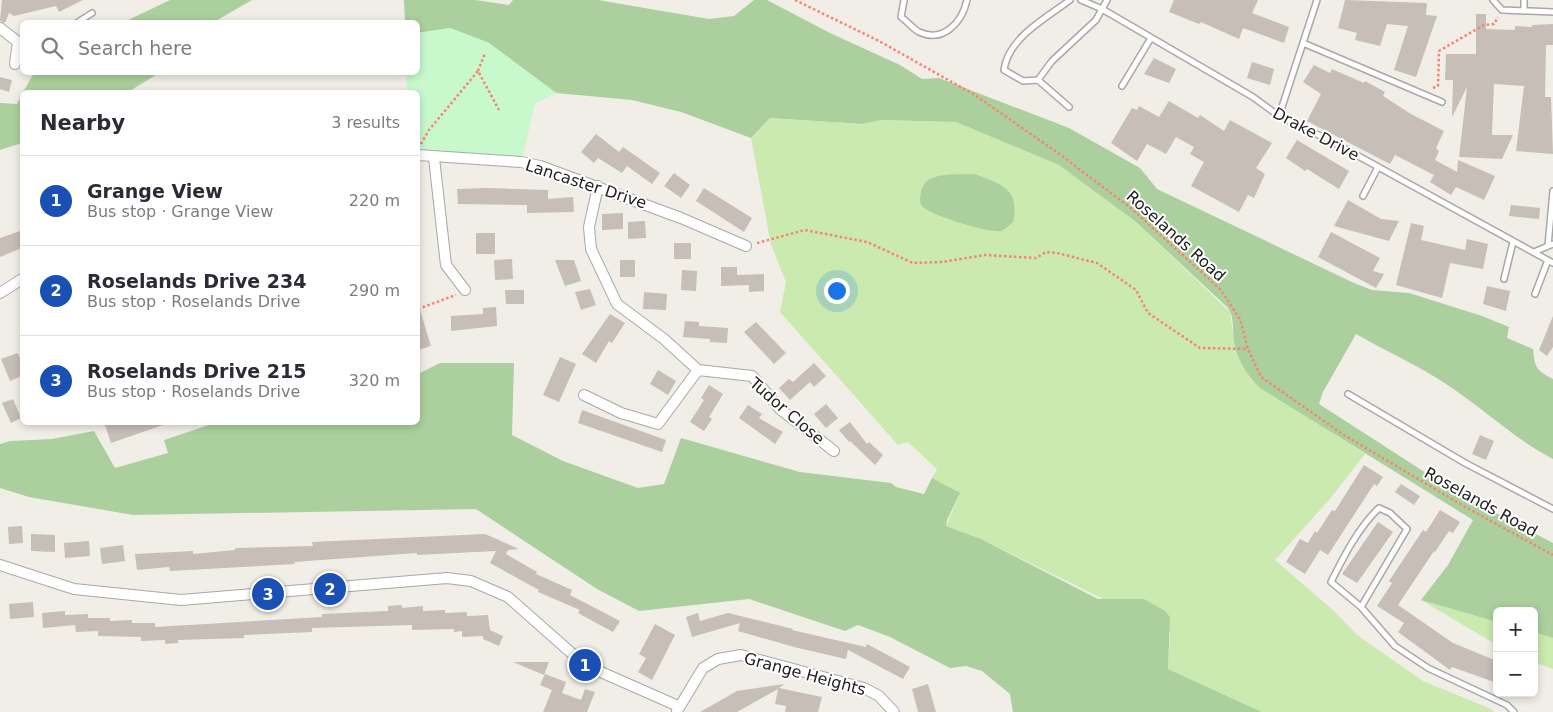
<!DOCTYPE html>
<html lang="en">
<head>
<meta charset="utf-8">
<style>
	:root { --surface:#fff; --page:#f2f2f3; --text:#2b2b33; --muted:#7c7c81; --line:#e1e1e2; --accent:#d00802 }
	body { margin:0; font-family:"DejaVu Sans",sans-serif; background:var(--page); color:var(--text) }
	.controls { position:absolute; right:15px; bottom:15px; display:grid; overflow:hidden; border-radius:8px; box-shadow:0 2px 8px #0003 }
	.controls button { width:45px; height:45px; display:grid; place-items:center; padding:0; border:0; border-bottom:1px solid var(--line); background:var(--surface); color:var(--text); font:25px sans-serif }
	.you { position:absolute; left:836px; top:290px; width:18px; height:18px; margin:-12px; border:4px solid #fff; border-radius:50%; background:#1a73e8; box-shadow:0 0 0 8px #1a73e833 }
	.badge { display:grid; place-items:center; width:32px; height:32px; border-radius:50%; background:var(--accent); color:#fff; font-size:16px; font-weight:700 }
	.pin { position:absolute; translate:-50% -50%; border:2px solid #fff; box-shadow:0 1px 5px #0006 }
	.list { margin:0; padding:0; list-style:none }
	h2 { display:flex; justify-content:space-between; align-items:center; height:65px; margin:0; padding:0 20px; font-size:21px }
	h2 small { font-size:16px; font-weight:400; color:var(--muted) }
	.list li { display:grid; grid-template-columns:32px 1fr auto; gap:15px; align-items:center; box-sizing:border-box; height:90px; padding:0 20px; border-top:1px solid var(--line) }
	.list b { display:block; font-size:19px; white-space:nowrap }
	.list p { margin:0; font-size:16px; white-space:nowrap; color:var(--muted) }
	.list em { font-size:16px; font-style:normal; color:var(--muted) }
	.icon { flex:none; width:28px; height:28px; fill:none; stroke:currentColor; stroke-width:2; stroke-linecap:round; stroke-linejoin:round }
	.map { position:relative; flex:none; width:1553px; height:712px; overflow:hidden }
	.search { position:absolute; background:var(--surface); box-shadow:0 2px 8px #0003; left:20px; top:20px; width:400px; height:55px; display:flex; align-items:center; gap:12px; box-sizing:border-box; padding:0 18px; border-radius:8px; color:var(--muted); font-size:19px }
	.panel { position:absolute; background:var(--surface); box-shadow:0 2px 8px #0003; left:20px; top:90px; width:400px; height:335px; border-radius:8px }
	.map>svg:first-child { display:block }
</style>
</head>
<body>
<div class="map">
<svg width="1553" height="712" viewBox="0 0 1553 712">
	<rect width="100%" height="100%" fill="#f1eee8"/>
	<path fill="#caeaaf" d="M770,118l92,6 20,-4 74,2 103,43 77,57 94,90 4,29 55,64 76,49 -36,46 -54,60 59,51 23,24 66,46 68,28 3,3h-232l-94,-43 2,-36 -26,-34 -39,1 -124,-61 -35,-13 13,-30 -27,-18 5,-9 -29,-27 -10,3 -118,-133 6,-30 -15,-37 -20,-107z
		M1421,600l76,22v23z
		M1534,632l19,6v31l-19,-7z"/>
	<path fill="#abd09d" d="M170,0h82l-38,22h-90z
		M404,0h71l34,5 4,-5h85l111,19 25,-3 20,-16h13l63,33 70,32 22,14 17,-1 130,50 71,40 17,21 197,94 18,7 37,3 73,23 27,11 -2,11 26,11c2,19 3,21 20,30v80c-37,-19 -69,-50 -104,-73 -29,-20 -62,-34 -93,-52l-33,58 -4,12 135,87 99,52v95l-19,-6v-21h-37v11l-76,-22 27,-35 25,-45 -213,-132c-13,-13 -23,-28 -26,-47 -2,-12 1,-24 -7,-34l-91,-85 -77,-57 -103,-43 -74,-2 -20,4 -92,-6 -19,20 -70,-26 -49,-12 -76,-7 -67,-50 -39,-15 -32,5v-11h-13z
		M34,73v-1l125,1 -31,19h-105z
		M22,94v49l-22,7v-47l17,1z
		M974,174c28,10 46,15 39,48 -4,3 -8,8 -12,9 -11,3 -70,-16 -78,-24 -4,-4 -3,-9 -2,-14 2,-23 37,-18 53,-19z
		M440,363h74l-2,72 51,26 75,27 26,-4 17,-46 119,34 91,11 5,4 28,7 8,-16 28,15 -13,27 -1,6 35,13 117,60h46l21,12 5,6 -2,52 94,43h-249l-3,-18 -28,-23 -16,-5 -16,2 -60,-31 -32,-12 -13,6 -96,-32 -110,12 -42,-22 -121,-80 -343,6 -104,-18 -29,-9v-44l10,-3 42,-2 42,-8 21,37 53,-15 -4,-13 51,-17 203,-1v-48z"/>
	<path fill="#c7f9cc" d="M450,28l39,15 67,50 -21,11 -13,56 -104,-6v-62h-11l-1,-19 12,-1v-39z"/>
	<path fill="#c6beb7" d="M2,0h81l-24,12 -3,-6 -42,10 -5,-3 -4,10 -5,-2z
		M1174,0h84l-6,13 37,14 -5,16 -41,-15 -4,11 -38,-17 -2,2 -30,-12z
		M1345,0l82,3 -1,12 11,1 -21,61 -22,-7 14,-44 -21,-2 -7,22 -25,-6 2,-7 -19,-5z
		M1476,14h10v15l29,1v-4l17,1v-2l21,-1v21h-7l-1,52h6l2,57 -37,-3 8,-65 -30,-2 -2,51h21l-11,24 -43,-2 8,-70 -15,30 1,-37h-8l1,-26h30z
		M1154,58l22,11 -7,14 -25,-9z
		M1252,62l22,7 -4,16 -23,-7z
		M1314,65l16,8 2,-4 32,14 1,-2 20,11 -2,4 28,18 33,17 -8,17 3,3 -4,9 22,12 1,-12 37,16 -11,24 -28,-13 -5,8 -21,-13 4,-7 -39,-20 -5,9 -83,-43 14,-27 -18,-12z
		M0,77l12,3 -3,12 -9,-3z
		M1169,101l29,17 2,-3 24,16 6,-11 42,23 -16,25 9,6 -11,24 -6,-3 -9,17 -48,-26 13,-24 -14,-8 4,-7 -18,-10 -10,17 -19,-10 -10,17 -26,-18 21,-35 5,2 2,-4 20,11z
		M596,134l23,18 4,-5 37,26 -8,11 -25,-18 -5,7 -24,-15 -4,5 -13,-11z
		M1297,140l52,31 -10,18 -32,-20 -2,2 -19,-13z
		M674,173l16,12 -9,13 -17,-12z
		M487,188l61,2v9l25,-2 1,15 -47,1v-8l-69,-1 -1,-15z
		M704,188l48,30 -8,14 -48,-31z
		M1348,200l33,19 18,2 -10,20 -55,-15z
		M1511,205l29,3 -1,11 -30,-3z
		M623,213v16l-21,1v-16z
		M645,221l1,17 -18,1v-17z
		M1411,223l13,3 -3,14 44,10 2,-11 21,5 -5,25 -33,-6 -8,35 -46,-13z
		M20,231l2,17 -22,9v-19z
		M1331,232l49,26 -7,13 11,3 -8,14 -58,-31z
		M476,233h19v21h-19z
		M674,243h17v16h-17z
		M512,259l1,20 -18,1 -1,-20z
		M555,260h19l7,21 -16,5z
		M620,260h15v17h-15z
		M721,267h16v8l27,-1v17l-15,1v-7l-28,1z
		M682,270l15,1 -1,20 -15,-1z
		M1487,286l23,5 -4,20 -23,-7z
		M590,289l6,16 -15,5 -6,-18z
		M505,290h19v14h-18z
		M644,292l23,2 -1,16 -23,-1z
		M496,307l1,19 -46,5v-15l32,-2v-6z
		M418,310h2l11,36 -13,4z
		M610,314l15,9 -13,20 -3,-2 -13,22 -14,-9z
		M1553,316v31l-6,9 -8,-6z
		M685,321l14,1v4l29,2 -1,15 -17,-1v-3l-27,-2z
		M756,322l30,31 -12,11 -30,-32z
		M18,353l4,11v12l-12,5 -9,-22z
		M560,357l16,7 -17,38 -16,-7z
		M814,363l12,13 -12,11 -4,-5 -20,18 -11,-12 10,-9 4,3z
		M658,370l18,11 -8,14 -18,-11z
		M709,385l14,9 -14,23 3,2 -8,12 -14,-9 14,-22 -3,-2z
		M13,399l8,19 -10,5 -9,-20z
		M826,404l12,14 -12,10 -12,-14z
		M748,405l14,9 -3,4 24,14 -8,12 -36,-26z
		M582,410l84,30 -4,12 -84,-29z
		M114,422h49v3l-52,18 -6,-18z
		M850,422l17,22 2,-2 14,13 -8,10 -25,-24 -1,1 -10,-12z
		M1480,435l14,6 -8,19 -14,-6z
		M1364,465l19,12 -6,9 -3,-2 -46,71 -8,-5 -15,24 -19,-12 14,-23 8,4 7,-12 2,2 15,-23 3,1z
		M1401,484l19,12 -6,9 -19,-13z
		M1440,510l20,12 -7,11 -4,-2 -14,21 -1,-1 -36,54 55,38 44,18v22l-45,-16 -2,3 -52,-38 6,-9 -27,-17 15,-23 -3,-2 34,-51 3,2z
		M1378,522l15,10 -36,51 -15,-9z
		M22,526l1,17 -14,1 -1,-17z
		M31,534l24,1v17l-24,-1z
		M485,534l34,15 -11,1 -2,4 31,18 -1,2 36,16 -2,5 50,26 -7,11 -35,-19 2,-3 -42,-18 1,-2 -49,-27 6,-12 -79,4v-2l-123,9 1,2 -125,7 -1,-4 -32,3 -2,-16 58,-3v3l42,-4v-2l78,-2 -1,-4z
		M89,541l1,15 -25,2 -1,-15z
		M123,545l2,16 -23,3 -2,-16z
		M33,602l1,15 -24,2 -1,-15z
		M402,605v3l21,-2v5l22,-1v3l22,-1v4l21,-1 2,15 13,6 -4,10 -16,-7v-3l-21,1v-6l-8,1v-3l-42,1v-5l-33,1 -67,2v4l-68,3v3l-66,2v3l-13,1v-4l-24,1v-4l-43,-1v-5l-22,1 -1,-7 -32,3 -1,-15 23,-2v4l23,-1v4h22v3l22,-1v3h23v4l167,-10v-3l66,-3v-5z
		M698,613l2,8 28,-8 65,16 -1,1 74,17 1,-3 43,23 -7,12 -55,-29 -2,9 -52,-12 -56,-16 2,-8 -48,14 -6,-20z
		M655,624l20,11 -23,45 -14,-8 8,-14 -7,-4z
		M513,662h36l-5,13z
		M545,674l21,8 -4,11 19,7 4,-11 10,3 -8,20h-44l9,-22 -12,-5z
		M784,684l-5,4 43,9 -4,15h-33l1,-6 -11,-2 3,-15 -41,23h-37l37,-21z
		M928,684l8,28h-18l-6,-23z"/>
	<g fill="none" stroke-linecap="round" stroke-linejoin="round">
		<g stroke="#a8a8a8" stroke-width="8">
			<path id="lane" d="M904,0l-3,17c6,4 12,12 18,15 24,11 43,-9 48,-32
				M1081,0l21,9 151,88 26,19 52,25 222,122
				M1493,0l9,10 51,2
				M1524,0v11
				M78,22l14,-9
				M1303,43l139,59
				M1038,80l14,-19 44,-41 11,-20
				M1122,86l29,-48
				M1069,107l-31,-27 -15,1 -19,-11c4,-32 42,-52 66,-70
				M1279,116l38,-116
				M1363,196l15,-29
				M1548,246l5,-55
				M1534,252l19,-8
				M1504,279l9,-37
				M1535,294l13,-34
				M1348,394l117,69 88,46
				M1361,607l46,-78 -17,-16 -11,-5c-21,20 -35,48 -48,74l30,25 34,39 33,22 79,37 7,7"/>
		</g>
		<g stroke="#a8a8a8" stroke-width="12">
			<path id="street" d="M0,28l18,14 -3,22
				M418,155l103,7 19,4 141,52 65,28
				M434,158l12,107 19,25
				M598,186l-9,41 2,22 26,55 47,35 34,31 54,6 28,33 54,42
				M0,293l22,-14
				M584,395l37,18 37,11 40,-54
				M0,565l74,24 107,11 266,-22 24,3 37,16 77,68 93,41
				M677,711l26,-43 15,-9 23,-4 123,33 15,8 15,16"/>
		</g>
		<path stroke="#f98371" stroke-width="2.5" stroke-dasharray="2.5 2.5" stroke-linecap="butt" d="M795,0l84,41 96,54 83,58 74,56 88,80 20,30 8,30 13,28 83,58 123,73 86,47
			M478,71l7,-18
			M1433,88l5,-2 1,-35 45,-26 10,-1 4,-7
			M421,144l8,-14 49,-59 21,39
			M757,243l48,-13 62,12 46,21 29,-1 43,-7 51,3 10,-6 11,1 40,10 39,27 12,23 52,35 48,1
			M418,309l38,-14"/>
		<use href="#lane" stroke="#fff" stroke-width="5"/>
		<use href="#street" stroke="#fff" stroke-width="10"/>
	</g>
	<g text-anchor="middle" dominant-baseline="central" stroke-width="4" stroke-linejoin="round" paint-order="stroke">
		<g font-size="16" fill="#212121" stroke="#fff">
			<text transform="translate(1316 134) rotate(28)">Drake Drive</text>
			<text transform="translate(586 184) rotate(18)">Lancaster Drive</text>
			<text transform="translate(1176 236) rotate(42)">Roselands Road</text>
			<text transform="translate(787 411) rotate(41)">Tudor Close</text>
			<text transform="translate(1481 502) rotate(29)">Roselands Road</text>
			<text transform="translate(805 674) rotate(15)">Grange Heights</text>
		</g>
	</g>
</svg>
<div class="controls">
<button>+</button>
<button>−</button>
</div>
<div class="you"></div>
<div class="pin badge" style="left:585px;top:665px;background:#1a4fb4">1</div>
<div class="pin badge" style="left:330px;top:589px;background:#1a4fb4">2</div>
<div class="pin badge" style="left:268px;top:594px;background:#1a4fb4">3</div>
<div class="search"><svg class="icon" aria-label="search" viewBox="0 0 24 24"><circle cx="10" cy="10" r="6"/><path d="M15 15l6 6"/></svg>Search here</div>
<section class="panel">
<h2>Nearby<small>3 results</small></h2>
<ul class="list">
<li><span class="badge" style="background:#1a4fb4">1</span><div><b>Grange View</b><p>Bus stop · Grange View</p></div><em>220 m</em></li>
<li><span class="badge" style="background:#1a4fb4">2</span><div><b>Roselands Drive 234</b><p>Bus stop · Roselands Drive</p></div><em>290 m</em></li>
<li><span class="badge" style="background:#1a4fb4">3</span><div><b>Roselands Drive 215</b><p>Bus stop · Roselands Drive</p></div><em>320 m</em></li>
</ul>
</section>
</div>
</body>
</html>
